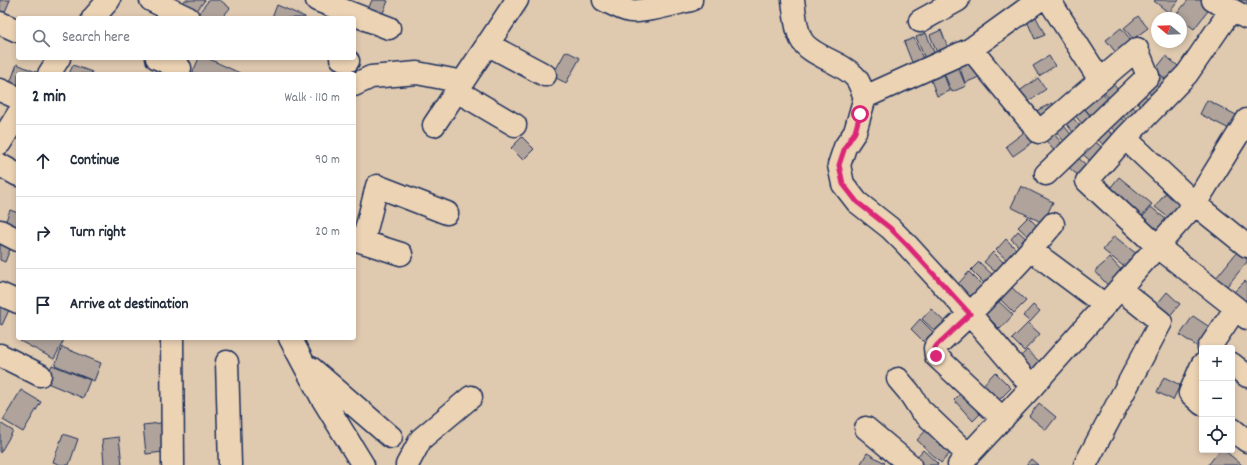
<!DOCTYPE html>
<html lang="en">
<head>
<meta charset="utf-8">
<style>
	:root { --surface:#fff; --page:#f6f6f7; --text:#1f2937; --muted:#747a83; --line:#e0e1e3 }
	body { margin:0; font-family:Dekko,sans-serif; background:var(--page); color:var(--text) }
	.controls { position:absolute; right:12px; bottom:12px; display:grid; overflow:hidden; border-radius:4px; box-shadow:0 2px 6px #0003 }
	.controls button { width:36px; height:36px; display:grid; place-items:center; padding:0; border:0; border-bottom:1px solid var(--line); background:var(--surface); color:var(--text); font:20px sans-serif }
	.compass { position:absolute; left:1151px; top:12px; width:36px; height:36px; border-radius:50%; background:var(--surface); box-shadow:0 2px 6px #0003; rotate:289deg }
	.stop { position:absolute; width:12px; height:12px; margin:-9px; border:3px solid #db2777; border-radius:50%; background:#fff }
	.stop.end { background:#db2777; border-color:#fff; box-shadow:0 1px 4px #0008 }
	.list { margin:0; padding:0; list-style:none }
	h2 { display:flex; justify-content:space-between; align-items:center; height:52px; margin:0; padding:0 16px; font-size:17px }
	h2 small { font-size:13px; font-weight:400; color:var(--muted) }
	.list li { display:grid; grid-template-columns:26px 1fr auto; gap:12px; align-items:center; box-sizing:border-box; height:72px; padding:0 16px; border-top:1px solid var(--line) }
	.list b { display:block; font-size:15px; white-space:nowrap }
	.list em { font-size:13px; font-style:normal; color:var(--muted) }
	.icon { flex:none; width:22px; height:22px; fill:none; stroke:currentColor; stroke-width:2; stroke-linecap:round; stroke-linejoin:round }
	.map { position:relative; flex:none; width:1247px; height:465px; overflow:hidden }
	.search { position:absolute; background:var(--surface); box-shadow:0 2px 6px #0003; left:16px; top:16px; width:340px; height:44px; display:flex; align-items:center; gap:10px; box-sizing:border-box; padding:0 14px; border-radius:4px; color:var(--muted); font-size:15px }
	.panel { position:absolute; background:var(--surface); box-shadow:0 2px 6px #0003; left:16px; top:72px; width:340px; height:268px; border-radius:4px }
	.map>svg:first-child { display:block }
</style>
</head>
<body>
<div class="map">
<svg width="1247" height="465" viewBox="0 0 1247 465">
	<rect width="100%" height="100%" fill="#dfc9af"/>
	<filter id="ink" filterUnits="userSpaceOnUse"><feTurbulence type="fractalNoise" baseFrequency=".025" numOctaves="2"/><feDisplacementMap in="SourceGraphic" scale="8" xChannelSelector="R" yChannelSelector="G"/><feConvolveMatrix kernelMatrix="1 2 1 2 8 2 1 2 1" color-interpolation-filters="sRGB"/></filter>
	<g filter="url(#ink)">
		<path fill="#afa39b" stroke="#1b2f5e" d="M0,0h10l-8,19h-2z
			M185,0h20l-10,13 -13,-9z
			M209,0h11l10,8 -8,10h-20l-4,-4z
			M372,0h12l4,1 -8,19 -14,-6z
			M1155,0h24l-10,13 -15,-12z
			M1188,0h13l10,7 -17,22 -13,-10v-1l-5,-3z
			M1239,0h8v9l-10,-4z
			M277,5l28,12v1h-33z
			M1035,15l10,20 -10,4 -9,-20z
			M1138,16l10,12 -15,11 -9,-11z
			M1121,28l11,13 -15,13 -11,-14z
			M941,30l9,23 -11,5 -9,-23z
			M926,33l10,24 -10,4 -10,-24z
			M914,38l10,23 -11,4 -9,-23z
			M566,51l14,7 -14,25 -14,-7z
			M1049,56l6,10 -16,10 -6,-10z
			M1166,56l18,15 -11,14 -18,-15z
			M199,58h8l35,16h-50z
			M972,60l7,17 -14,6 -6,-18z
			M956,63l10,23 -14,6 -10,-23z
			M17,64l21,9 -20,1v15l-9,-3z
			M73,65l19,7 -1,2h-22z
			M942,70l8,21 -13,5 -8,-21z
			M1155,71l15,14 -13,15 -15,-14z
			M1038,78l8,11 -20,14 -8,-11z
			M1109,79l14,17 -9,8 -14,-17z
			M1097,86l13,16 -18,15 -13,-15z
			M1138,89l14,13 -6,8 -15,-14z
			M1207,100l37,19 -7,14 -37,-19z
			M1078,101l14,17 -9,7 -14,-17z
			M1128,102l11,11 -9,10 -12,-11z
			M1052,103l6,11 -16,9 -6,-12z
			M1068,112l15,18 -7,6 -15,-19z
			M1116,114l13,11 -9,10 -13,-11z
			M1060,121l14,17 -7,7 -15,-18z
			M1104,127l13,11 -10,10 -12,-11z
			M1050,129l14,17 -8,7 -14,-17z
			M1026,131l7,11 -20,14 -7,-10z
			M522,137l12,12 -11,11 -12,-12z
			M1091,138l15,13 -12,13 -15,-13z
			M1076,156l15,13 -9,10 -15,-13z
			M1119,177l33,27 -16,19 -33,-26z
			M1021,186l32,16 -10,21 -32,-16z
			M1167,191l20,15 -13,16 -19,-15z
			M1151,207l17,14 -14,18 -18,-14z
			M10,210l8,3v21l-15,-6z
			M1028,217l13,13 -9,10 -14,-13z
			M1018,231l15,14 -7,8 -15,-14z
			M0,234l14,5 -9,23 -5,-2z
			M1114,236l24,19 -11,14 -24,-19z
			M1006,239l16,16 -10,10 -16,-15z
			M993,252l16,16 -8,9 -17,-15z
			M1237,252l10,7v3l-24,29 -11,-8z
			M1110,258l16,17 -15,14 -16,-18z
			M979,262l18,17 -8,9 -18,-18z
			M969,272l19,19 -12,12 -19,-18z
			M1245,281l2,3v25l-15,-15z
			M1006,282l20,19 -12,12 -19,-19z
			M1167,292l13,12 -14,16 -13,-11z
			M992,295l21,20 -13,14 -21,-20z
			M0,303l10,5 -8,17 -2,-1z
			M1033,305l7,6 -10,11 -7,-6z
			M931,309l19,18 -9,10 -19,-18z
			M1193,316l18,12 -13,19 -18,-12z
			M920,319l20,20 -9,10 -20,-20z
			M1028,323l12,11 -16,17 -12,-12z
			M22,338h43l-11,21 -34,-18z
			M62,347l39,16 -7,18 -39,-16z
			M1027,350l14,13 -8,8 -14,-13z
			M52,365l38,15 -7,18 -38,-16z
			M995,372l16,16 -14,14 -15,-16z
			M1164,377l16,8 -7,15 -16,-8z
			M966,388l19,21 -12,12 -19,-21z
			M21,390l20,12 -18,30 -20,-12z
			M1039,403l17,14 -10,13 -17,-14z
			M169,422l3,29 -26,3 -3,-29z
			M0,423l13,8 -13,22z
			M929,427l24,23 -12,13 -24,-23z
			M63,434l15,5 -9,26h-8l-8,-3z
			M119,437l3,28h-18l-2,-26z
			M923,450l15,14 -1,1h-19l-5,-4z
			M1220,450h4l18,15h-34z
			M867,453l18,10 -2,2h-23z
			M1031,459l7,6h-12z"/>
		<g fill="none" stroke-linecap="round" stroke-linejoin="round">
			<g stroke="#1b2f5e" stroke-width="25">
				<path id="minor" d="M151,0l37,18
					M317,0l72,28
					M604,0c8,4 17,9 26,11 13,2 47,-8 61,-11
					M793,0c2,13 2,27 8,39 8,17 42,23 55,39 4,5 6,13 9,19
					M1049,0l51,80
					M1213,0l34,18
					M1231,10l-44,64 -62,64 -38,43 70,65 79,62 11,10
					M93,18l16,-18
					M920,21l38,-21
					M0,23l18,8
					M487,44l58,31
					M971,49l68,83 98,-83 11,27 -102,98
					M157,58l23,10
					M341,58l7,3
					M49,74l10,-16
					M354,85l17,-8 46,-4 46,9
					M0,90l18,8
					M457,91l58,34
					M434,125l83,-125
					M1125,138l70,66 52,42
					M0,143l18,-29
					M0,165l18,10
					M0,231l18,9
					M354,239l47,15
					M363,242l14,-56 70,27
					M1031,250l74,55
					M0,294l18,8
					M172,338l1,127
					M290,338l32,60 41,67
					M1209,348l27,-40
					M0,355l40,20
					M227,362l3,103
					M1232,364l15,12
					M1202,365l-12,28 12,11
					M311,368l80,69
					M898,379l11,13 11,17 48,46
					M1032,387l-62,-73 -63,-69 -17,-17 -33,-26 -14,-18 -4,-19 6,-18 10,-15 10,-35 106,-48 68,-49
					M1003,419l-67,-63 -1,-8 2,-3c41,-38 80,-78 116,-121
					M866,428l44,37
					M1232,429l15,12
					M407,465l14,-26 50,-42
					M959,465l73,-78 163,-183 52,-84
					M1085,465l76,-143 -41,-33"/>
			</g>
			<use href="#minor" stroke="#ecd3b4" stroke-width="22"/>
		</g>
	</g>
	<g fill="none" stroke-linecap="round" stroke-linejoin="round" filter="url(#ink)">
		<path stroke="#db2777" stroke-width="5" d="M860,114l-5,18 -10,15 -6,18 4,19 14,18 33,26 17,17 63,69 -33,31 -2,3 1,8"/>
	</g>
</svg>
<div class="controls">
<button>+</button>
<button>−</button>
<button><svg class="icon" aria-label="locate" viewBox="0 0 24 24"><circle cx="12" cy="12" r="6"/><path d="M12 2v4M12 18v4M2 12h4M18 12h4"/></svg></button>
</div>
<svg class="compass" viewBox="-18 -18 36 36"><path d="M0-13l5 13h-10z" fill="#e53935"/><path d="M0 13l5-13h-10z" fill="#747a83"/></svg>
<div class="stop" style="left:860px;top:114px"></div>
<div class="stop end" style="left:936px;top:356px"></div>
<div class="search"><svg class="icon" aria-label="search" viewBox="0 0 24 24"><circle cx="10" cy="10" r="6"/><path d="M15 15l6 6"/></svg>Search here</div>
<section class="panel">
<h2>2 min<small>Walk · 110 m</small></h2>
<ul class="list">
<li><svg class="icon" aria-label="ahead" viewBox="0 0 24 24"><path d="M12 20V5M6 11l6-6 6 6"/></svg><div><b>Continue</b></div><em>90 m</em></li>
<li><svg class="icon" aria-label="right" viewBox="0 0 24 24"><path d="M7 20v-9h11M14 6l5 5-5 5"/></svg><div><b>Turn right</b></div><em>20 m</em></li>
<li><svg class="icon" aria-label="arrive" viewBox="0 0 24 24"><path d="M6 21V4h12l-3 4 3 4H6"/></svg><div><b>Arrive at destination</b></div></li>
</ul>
</section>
</div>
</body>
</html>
